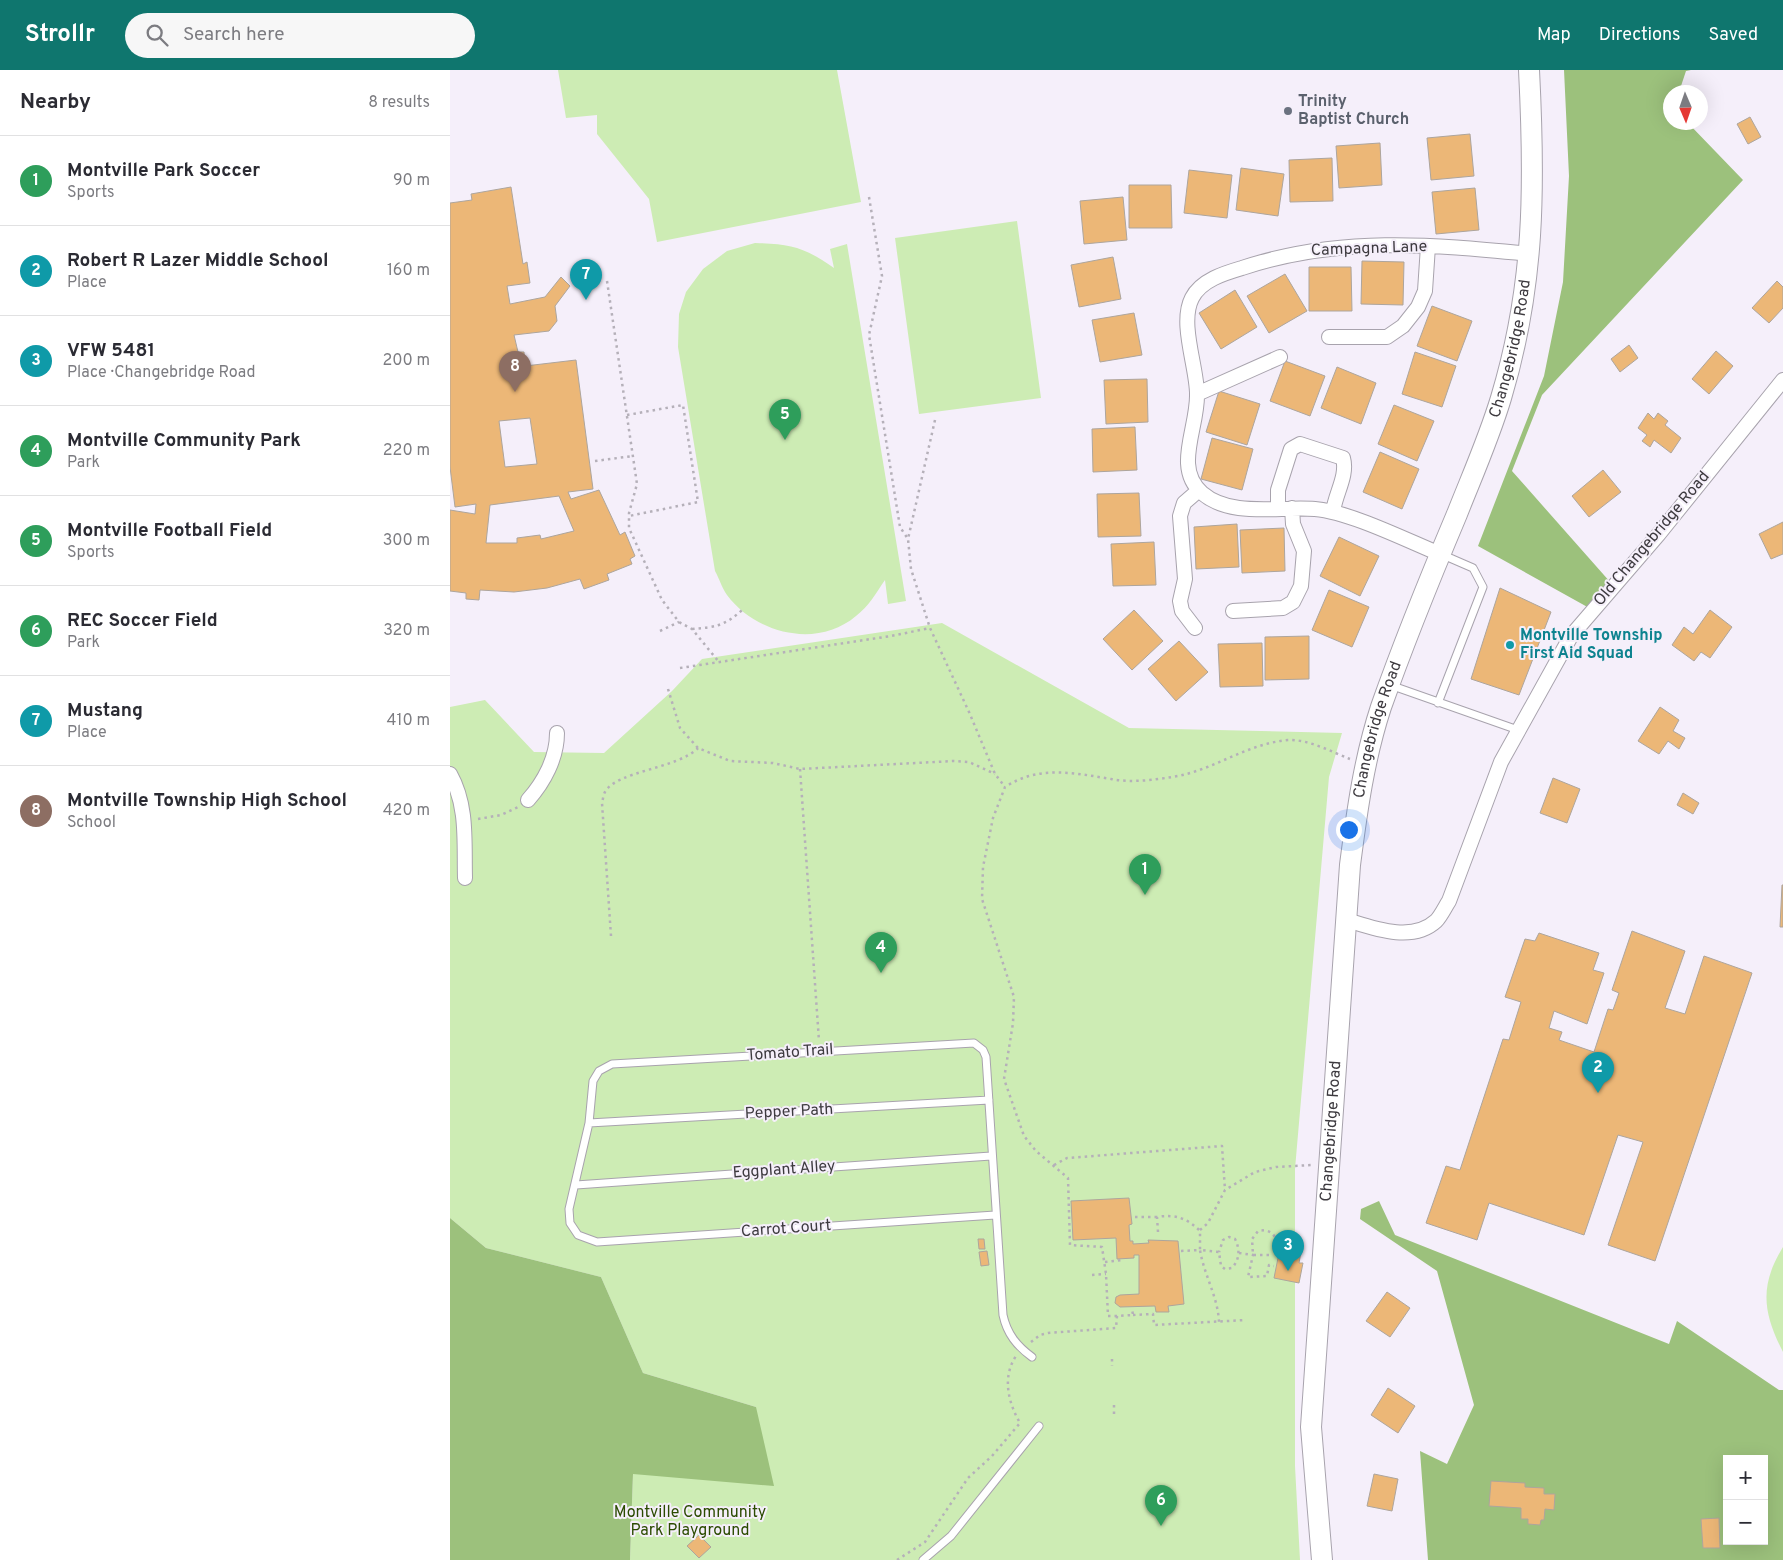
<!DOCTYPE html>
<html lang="en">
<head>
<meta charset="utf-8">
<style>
	:root { --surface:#fff; --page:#f7f7f7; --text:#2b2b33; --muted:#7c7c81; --line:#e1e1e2; --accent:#0f766e }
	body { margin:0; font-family:Overpass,sans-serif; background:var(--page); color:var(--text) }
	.controls { position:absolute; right:15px; bottom:15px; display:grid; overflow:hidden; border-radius:0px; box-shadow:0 5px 20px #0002 }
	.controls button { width:45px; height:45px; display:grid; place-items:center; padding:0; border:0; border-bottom:1px solid var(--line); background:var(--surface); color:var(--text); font:25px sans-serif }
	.compass { position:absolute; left:1213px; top:15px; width:45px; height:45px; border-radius:50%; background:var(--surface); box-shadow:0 5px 20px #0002; rotate:178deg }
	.you { position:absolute; left:898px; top:759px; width:18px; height:18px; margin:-12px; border:4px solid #fff; border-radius:50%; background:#1a73e8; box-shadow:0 0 0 8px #1a73e833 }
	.badge { display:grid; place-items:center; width:32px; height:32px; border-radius:50%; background:var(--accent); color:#fff; font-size:16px; font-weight:700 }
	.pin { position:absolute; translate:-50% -41px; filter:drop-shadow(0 1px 2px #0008) }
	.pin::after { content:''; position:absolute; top:26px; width:18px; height:15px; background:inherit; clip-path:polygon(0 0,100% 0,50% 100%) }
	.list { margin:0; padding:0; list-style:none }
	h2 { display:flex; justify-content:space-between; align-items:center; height:65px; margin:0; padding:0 20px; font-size:21px }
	h2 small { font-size:16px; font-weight:400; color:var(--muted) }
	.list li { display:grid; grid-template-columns:32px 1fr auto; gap:15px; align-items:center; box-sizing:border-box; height:90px; padding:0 20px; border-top:1px solid var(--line) }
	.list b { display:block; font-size:19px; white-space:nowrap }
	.list p { margin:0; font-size:16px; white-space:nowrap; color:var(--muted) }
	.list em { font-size:16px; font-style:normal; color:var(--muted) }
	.icon { flex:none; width:28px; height:28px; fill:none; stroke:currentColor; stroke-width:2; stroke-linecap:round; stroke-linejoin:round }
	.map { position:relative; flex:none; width:1333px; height:1490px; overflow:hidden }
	header { display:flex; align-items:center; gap:30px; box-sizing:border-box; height:70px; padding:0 25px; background:var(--accent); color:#fff }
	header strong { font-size:24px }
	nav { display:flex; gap:28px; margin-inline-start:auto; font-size:18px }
	.search { width:350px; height:45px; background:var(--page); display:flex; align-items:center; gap:12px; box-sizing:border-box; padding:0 18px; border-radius:28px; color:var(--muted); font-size:19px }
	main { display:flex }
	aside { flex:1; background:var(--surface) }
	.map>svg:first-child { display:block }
</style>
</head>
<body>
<header>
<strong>Strollr</strong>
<div class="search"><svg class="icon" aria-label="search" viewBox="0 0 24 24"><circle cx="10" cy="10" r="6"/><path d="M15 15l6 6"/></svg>Search here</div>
<nav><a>Map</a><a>Directions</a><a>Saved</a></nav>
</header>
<main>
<aside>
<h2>Nearby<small>8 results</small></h2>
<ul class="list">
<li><span class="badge" style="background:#2e9e5b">1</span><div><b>Montville Park Soccer</b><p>Sports</p></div><em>90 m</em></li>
<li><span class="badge" style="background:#0f9aa8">2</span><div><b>Robert R Lazer Middle School</b><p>Place</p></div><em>160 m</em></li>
<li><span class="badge" style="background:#0f9aa8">3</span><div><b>VFW 5481</b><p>Place · Changebridge Road</p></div><em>200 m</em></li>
<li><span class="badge" style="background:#2e9e5b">4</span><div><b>Montville Community Park</b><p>Park</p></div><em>220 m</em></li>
<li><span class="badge" style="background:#2e9e5b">5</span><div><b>Montville Football Field</b><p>Sports</p></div><em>300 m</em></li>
<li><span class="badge" style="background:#2e9e5b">6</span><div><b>REC Soccer Field</b><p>Park</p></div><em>320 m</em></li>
<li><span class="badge" style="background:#0f9aa8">7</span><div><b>Mustang</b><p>Place</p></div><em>410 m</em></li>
<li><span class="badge" style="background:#8d6e63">8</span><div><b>Montville Township High School</b><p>School</p></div><em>420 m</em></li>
</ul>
</aside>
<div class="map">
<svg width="1333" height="1490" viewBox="0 0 1333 1490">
	<rect width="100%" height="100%" fill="#f5effa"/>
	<path fill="#cdecb4" d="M108,0h279l24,132 -204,40 -8,-43 -52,-65v-19l-31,3z
		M567,151l24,177 -122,16 -24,-176z
		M305,173c36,1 49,4 79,25l-4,-19 17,-5 59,357 -18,3 -3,-24c-9,13 -16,26 -29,36 -39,33 -100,18 -129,-21 -5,-7 -8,-17 -12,-24l-37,-224 1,-33 7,-22 17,-23 24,-18z
		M492,553l187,105 213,5 -13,44 -34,392v297l5,94h-670l3,-86 123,-67 -113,-34 -42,-96 -115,-29 -36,-30v-511l35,-7 49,52 70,1 68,-62 30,-32z
		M1333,1177v105c-20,-39 -24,-66 0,-105z"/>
	<path fill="#9cc17c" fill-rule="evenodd" d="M1114,0h127l-5,1 -7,21h-9v30l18,1 55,57 -201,215 -30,76 99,112 -20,26 -113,-63 66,-170 19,-94 6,-106z
		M929,1131l16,34 274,109 8,-23 102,69h4v170h-355l-8,-109 27,13 27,-59 -37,-134 -77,-52 1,-10zM1277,1389h37v82h-37z
		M0,1148l36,30 115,29 42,96 113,34 18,79 -141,-12 -3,86h-180z"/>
	<path fill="#ecb777" stroke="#ada59d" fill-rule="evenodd" d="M1300,47l11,20 -13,7 -11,-20z
		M1020,64l4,42 -43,4 -4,-42z
		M930,73l2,42 -43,3 -3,-42z
		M882,88l1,43 -43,1 -1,-42z
		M791,98l43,6 -6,42 -42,-6z
		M739,100l43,5 -5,43 -43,-5z
		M679,115h42l1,43h-43z
		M61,117l12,77 4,-2 3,21 -23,3 3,18 35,-7 16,-20 9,9 -15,20 2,15 -8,10 -35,4 4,17h6l1,14 51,-6 17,129 -25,3 3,7 28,-9 21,45 5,-3 10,24 -5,3 2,5 -25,10 2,6 -25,9 -4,-10 -33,9 -33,4 -34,-2 -1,10 -13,-1v-6l-16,-2v-81l25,4 1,-10 -21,3 -5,-40v-264l22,-3 -1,-6zM80,348l7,46 -32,3 -6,-46zM109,426l15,35 -33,8 -1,-4 -23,3v5h-31l4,-38z
		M1025,118l4,42 -43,4 -4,-42z
		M673,127l4,43 -43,4 -4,-43z
		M663,187l8,42 -42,8 -8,-42z
		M912,191l42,1 -1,43 -42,-1z
		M859,197h42l1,44h-43z
		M835,204l22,37 -38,22 -22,-37z
		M1327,211l6,6v21l-14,15 -17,-15z
		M785,220l22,37 -36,22 -22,-36z
		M982,236l40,15 -15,40 -40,-15z
		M684,243l8,42 -42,7 -8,-42z
		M1179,275l9,13 -18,14 -9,-13z
		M1266,281l17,15 -24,28 -17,-15z
		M965,282l41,14 -14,41 -40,-13z
		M835,291l40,15 -15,40 -40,-15z
		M887,297l39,16 -15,41 -40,-16z
		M697,309l1,43 -42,2 -2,-44z
		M769,321l41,13 -13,41 -41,-13z
		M944,335l40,16 -17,40 -39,-17z
		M1198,343l6,6 4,-6 10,8 -3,4 16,13 -10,15 -17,-13 -4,7 -8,-6 5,-6 -9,-7z
		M685,357l2,43 -44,2 -1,-43z
		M762,368l41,11 -11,41 -41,-11z
		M930,382l39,17 -17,40 -39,-17z
		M1153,400l18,22 -32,25 -17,-21z
		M689,423l2,43 -43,1 -1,-43z
		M1333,452v32l-12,5 -12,-25z
		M787,454l2,43 -43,2 -2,-42z
		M834,458l1,43 -43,2 -2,-43z
		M889,467l40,19 -19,40 -40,-20z
		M704,472l2,43 -43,1 -2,-42z
		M1050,518l51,24 -32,83 -48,-16z
		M879,520l40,17 -17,40 -40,-17z
		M684,540l29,31 -31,29 -29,-31z
		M1260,540l22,17 -22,31 -9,-6 -7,9 -22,-16 12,-18 9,7z
		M859,566v43l-44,1v-43z
		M729,571l29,31 -32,29 -28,-32z
		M812,573l1,43 -43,1 -2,-43z
		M1210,637l19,13 -6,11 12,7 -6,11 -11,-8 -9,13 -21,-13z
		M1103,708l27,11 -13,34 -27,-10z
		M1233,723l16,10 -6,11 -16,-9z
		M1332,815h1v42h-3z
		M1182,861l53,20 -20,57 20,6 19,-58 48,17 -97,288 -47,-16 35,-103 -25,-7 -34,100 -95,-32 -12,37 -51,-17 20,-57 14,4 43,-131 6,1 12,-38 -16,-5 20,-58 10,2 4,-8 60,20 -6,17 11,3 -17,51 -33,-13 -5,17 13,4 -3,8 35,12 14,-43 5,1 6,-17 -7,-3z
		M679,1128l3,26 -3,1 1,16h3v3l16,-1 -1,-3 30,1 6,63 -16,2 1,6h-13l-1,-6 -35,1 -5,-4 1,-6 4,-2 19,-1v-39h-5v3l-17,1 -1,-21 -43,2 -2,-39z
		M528,1169h6l1,10h-6z
		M830,1178l21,4 -2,11h4l-4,20 -25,-5z
		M537,1181l2,14 -8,1 -2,-14z
		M937,1222l23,16 -20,29 -24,-16z
		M938,1318l27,18 -17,27 -27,-18z
		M924,1404l24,5 -6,32 -25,-5z
		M1041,1411l34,2v4l19,1v6h11l-1,16 -9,-1 -1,11h-3l-1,5 -12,-1v-5h-7v-11l-32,-2z
		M1269,1448l1,30h-17l-2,-29z
		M249,1465l12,12 -12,11 -12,-12z"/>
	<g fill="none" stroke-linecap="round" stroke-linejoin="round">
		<g stroke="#a8a3ad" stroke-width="9">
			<path id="lane" d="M940,615l128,45
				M988,633l45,-116 -10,-19 -30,-13
				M139,1053l400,-23
				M126,1115l415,-29
				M545,1145l-398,27 -19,-7 -8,-12 -1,-14 20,-86 4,-42 6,-10 13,-7 362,-21 9,7 3,7 17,258c4,19 14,31 29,42
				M473,1490l28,-24 88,-110"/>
		</g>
		<g stroke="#a8a3ad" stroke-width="16">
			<path id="street" d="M879,267h58l16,-11 15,-19 7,-16 3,-45
				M747,324l83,-37
				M828,438v-18l13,-41 9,-5 43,14c5,18 -8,36 -10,54
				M990,484c-34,-14 -90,-42 -125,-45 -36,-3 -84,9 -113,-16 -29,-25 -4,-65 -5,-99 0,-27 -18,-71 -5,-96 9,-18 33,-25 50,-30 97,-32 188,-24 288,-14
				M783,541l50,-3 10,-6 8,-16 3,-35 -11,-27 -1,-16
				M745,558l-13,-17 -2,-10 5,-22 -5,-63 4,-13 15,-13
				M0,704c18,32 14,68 15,104
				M78,730c16,-18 29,-42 29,-67
				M897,850c26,8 65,23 89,1 5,-5 9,-14 13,-20l52,-139 70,-126 87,-101 125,-155"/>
		</g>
		<g stroke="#a8a3ad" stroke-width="22">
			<g id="secondary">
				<path id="s1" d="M872,1490l-11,-133 39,-562c7,-54 14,-106 31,-158 23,-65 49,-129 76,-193 15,-38 32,-76 44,-116 34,-113 34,-211 28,-328"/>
			</g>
		</g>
		<path stroke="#b5b0b9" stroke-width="2.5" stroke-dasharray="2.5 4" stroke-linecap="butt" d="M419,127l13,79 -13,59 31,192 8,12
			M157,211l30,203 -8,29v15l33,72 17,22 13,7 27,33
			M177,345l56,-10 15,97 -69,14
			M485,350l-27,119 3,30 19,59 39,84 26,62 10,13
			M145,391l38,-5
			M242,559c23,-2 33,-3 50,-19
			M210,561l19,-9
			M230,598l211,-32 39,-8
			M218,619l12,39 18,20 32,13 43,2 27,6 154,-8 15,1 26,12
			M350,699l19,272
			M28,749l23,-4 17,-8
			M161,866l-9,-133c1,-3 1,-8 3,-11 11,-21 72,-23 93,-44
			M604,1095l13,-7 155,-12 3,44
			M685,1147h22
			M750,1160l8,-7 17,-33 30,-18 21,-5 35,-2
			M708,1162l-1,-15c18,-3 30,1 43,14v19l19,2 2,14 4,3 7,-1c8,-9 8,-19 3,-29l-6,-2 -6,3 -4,12
			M731,1181l19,-1c4,25 18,47 19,72
			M789,1183l14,2 -5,22 19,-1 2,-11 5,1
			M819,1185h-16l-1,-16 6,-8c13,-3 20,5 18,18
			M655,1192l18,-2
			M642,1205l14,-1
			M683,1245l20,-1 1,11 92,-5
			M667,1246h-9l-2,-42 -4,-27 -32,-2 -2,-67 -32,-27 -12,-15 -20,-57 9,-56 1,-26 -32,-98 1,-32 10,-49 12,-31c34,-22 69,-14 106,-8 20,4 42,1 61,-2 41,-6 73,-33 116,-37 20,-1 44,12 62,19
			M581,1272l9,-7 8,-2 68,-5 1,-12 16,-1 -1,-6
			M662,1289v7
			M664,1335v9
			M447,1490l28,-18 43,-64 24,-22 28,-33c-12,-21 -18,-46 -4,-67"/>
		<use href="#lane" stroke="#fff" stroke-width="7"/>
		<use href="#street" stroke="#fff" stroke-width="14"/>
		<use href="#secondary" stroke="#fff" stroke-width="20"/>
	</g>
	<circle fill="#6b7280" stroke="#f5effa" stroke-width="2" cx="838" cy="41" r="5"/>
	<circle fill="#0f9aa8" stroke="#f5effa" stroke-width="2" cx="1060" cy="575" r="5"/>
	<g text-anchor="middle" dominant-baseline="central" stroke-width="4" stroke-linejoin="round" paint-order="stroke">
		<g font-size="16" font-weight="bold" fill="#5b616d" stroke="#f5effa" text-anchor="start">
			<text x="848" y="32">Trinity<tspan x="848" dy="18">Baptist Church</tspan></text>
		</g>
		<g font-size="16" fill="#3d3a3f" stroke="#f5effa">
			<text transform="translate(919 179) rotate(-2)">Campagna Lane</text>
			<text stroke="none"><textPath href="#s1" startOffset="1240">Changebridge Road</textPath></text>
			<text transform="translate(1202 469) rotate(-50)">Old Changebridge Road</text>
			<text stroke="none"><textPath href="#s1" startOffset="835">Changebridge Road</textPath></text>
			<text transform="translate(340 983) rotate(-4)">Tomato Trail</text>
			<text transform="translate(339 1042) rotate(-3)">Pepper Path</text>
			<text stroke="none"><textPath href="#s1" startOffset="430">Changebridge Road</textPath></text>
			<text transform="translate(334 1100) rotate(-4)">Eggplant Alley</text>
			<text transform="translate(336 1159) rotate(-4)">Carrot Court</text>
		</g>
		<g font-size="16" font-weight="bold" fill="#0d838f" stroke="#f5effa" text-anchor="start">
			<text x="1070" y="566">Montville Township<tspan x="1070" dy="18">First Aid Squad</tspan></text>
		</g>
		<g font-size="16" fill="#2b4b00" stroke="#f5effa">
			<text x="240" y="1443">Montville Community<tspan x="240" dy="18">Park Playground</tspan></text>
		</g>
	</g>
</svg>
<div class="controls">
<button>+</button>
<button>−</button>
</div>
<svg class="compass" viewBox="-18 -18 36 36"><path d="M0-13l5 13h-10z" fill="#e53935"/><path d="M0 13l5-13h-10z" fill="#7c7c81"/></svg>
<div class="you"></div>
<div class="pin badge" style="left:695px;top:825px;background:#2e9e5b">1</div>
<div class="pin badge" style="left:1148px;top:1023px;background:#0f9aa8">2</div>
<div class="pin badge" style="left:838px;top:1201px;background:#0f9aa8">3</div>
<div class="pin badge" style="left:431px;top:903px;background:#2e9e5b">4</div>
<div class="pin badge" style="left:335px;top:370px;background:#2e9e5b">5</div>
<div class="pin badge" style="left:711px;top:1456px;background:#2e9e5b">6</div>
<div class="pin badge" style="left:136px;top:230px;background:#0f9aa8">7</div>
<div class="pin badge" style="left:65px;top:322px;background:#8d6e63">8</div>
</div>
</main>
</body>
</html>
